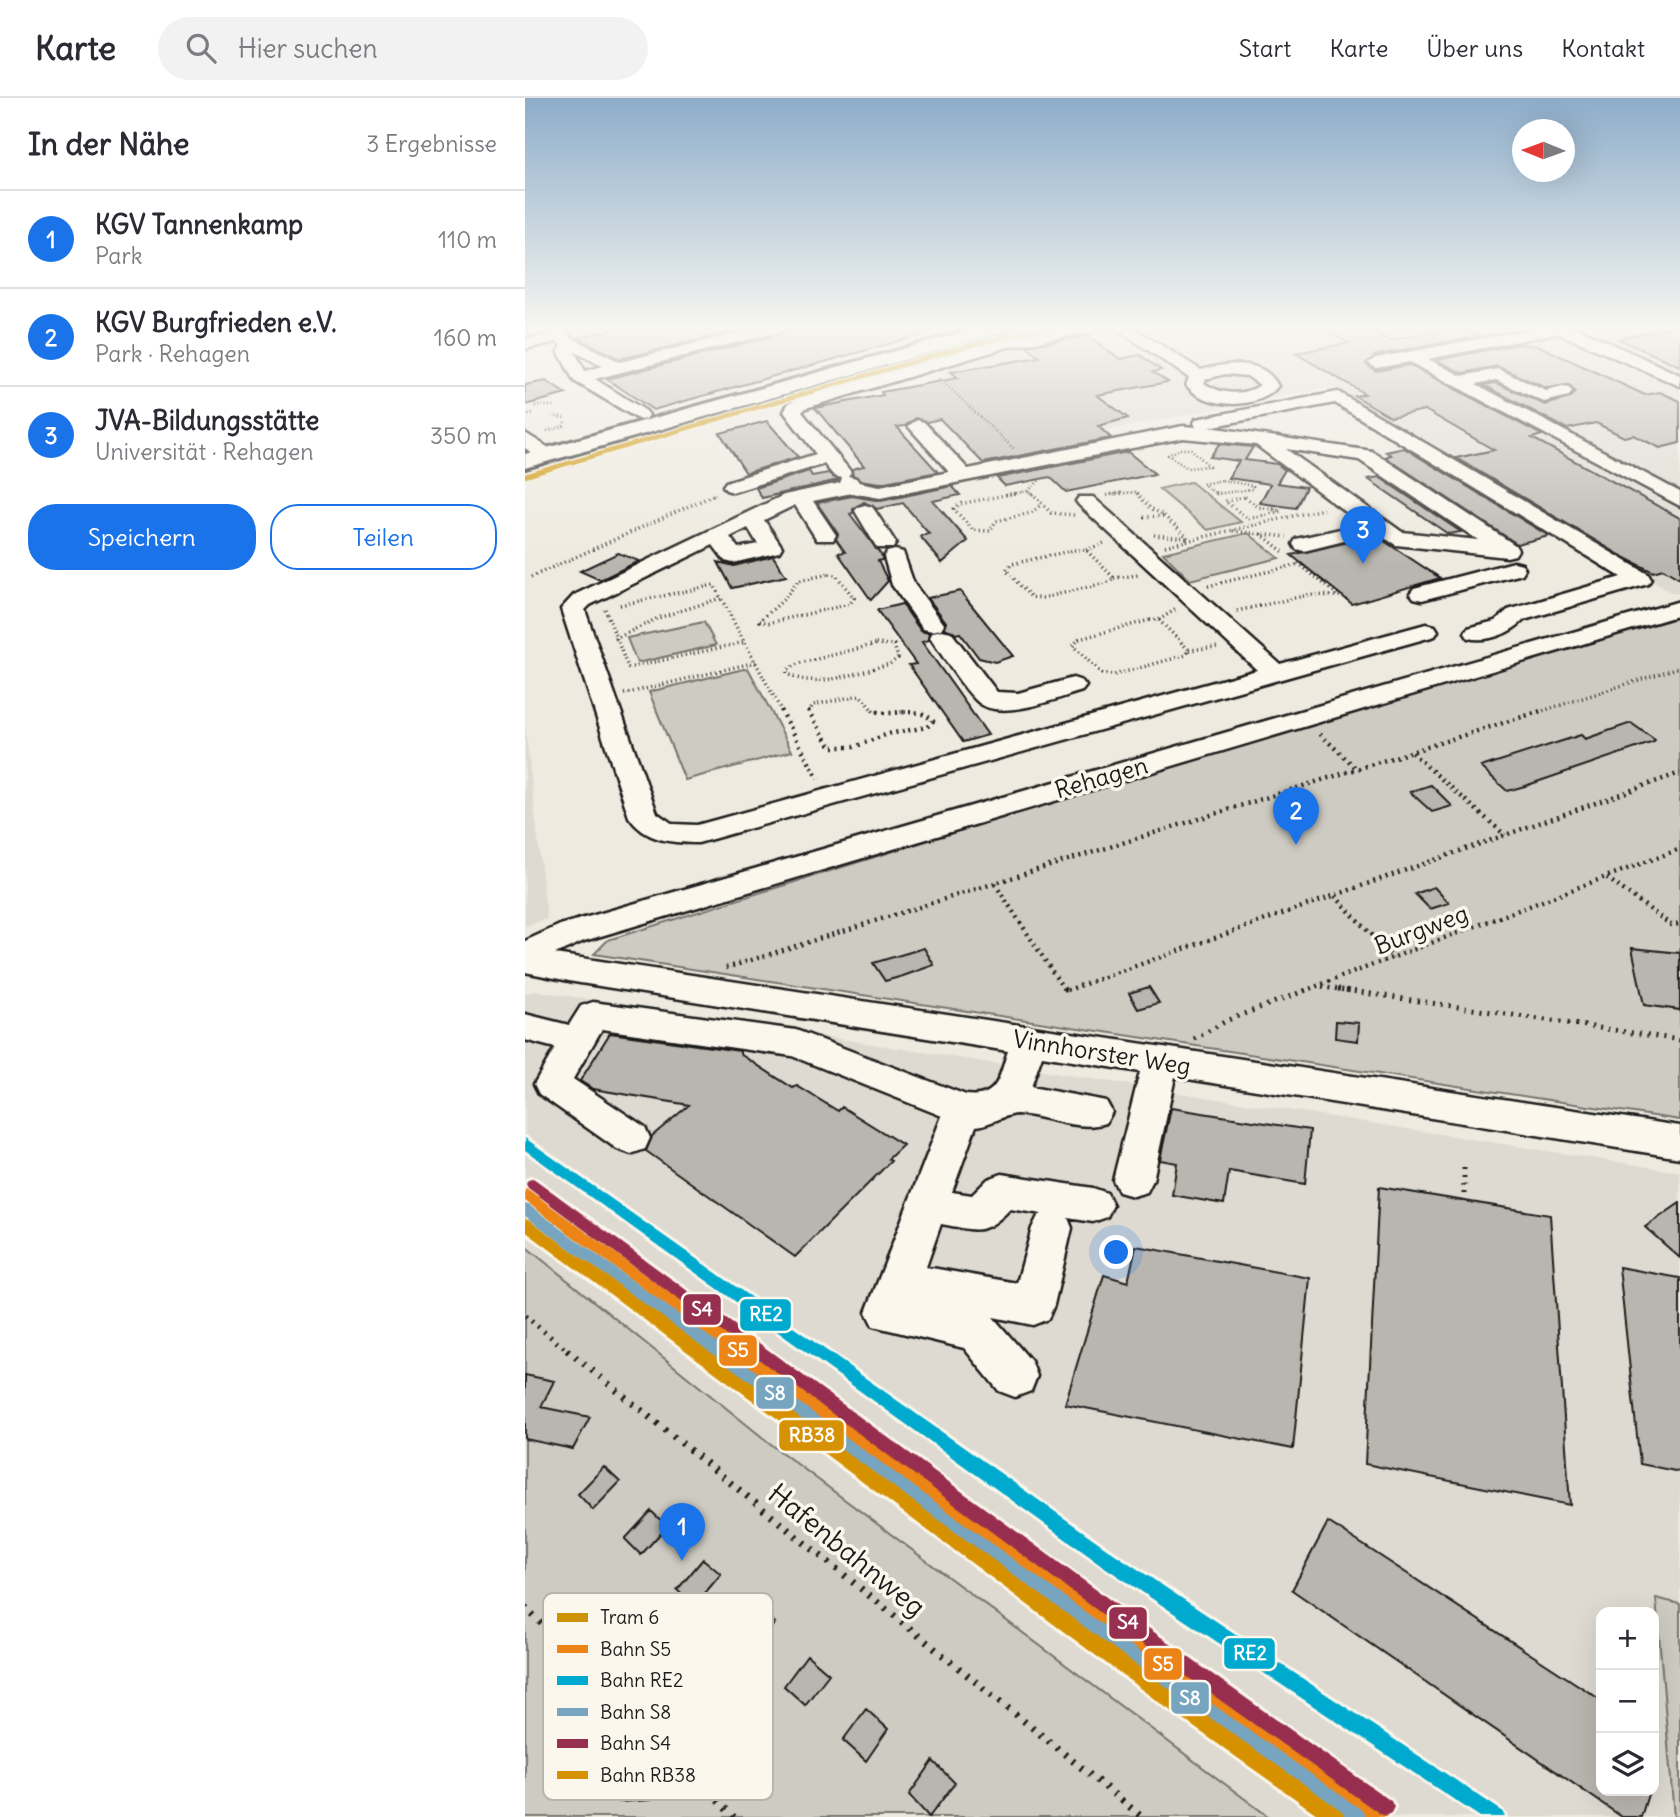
<!DOCTYPE html>
<html lang="de">
<head>
<meta charset="utf-8">
<style>
	:root { --surface:#fff; --page:#f2f2f3; --text:#2b2b33; --muted:#7c7c81; --line:#e1e1e2; --accent:#1a73e8 }
	body { margin:0; font-family:Delius,sans-serif; background:var(--page); color:var(--text) }
	.controls { position:absolute; right:21px; bottom:21px; display:grid; overflow:hidden; border-radius:14px; box-shadow:0 7px 28px #0002 }
	.controls button { width:63px; height:63px; display:grid; place-items:center; padding:0; border:0; border-bottom:2px solid var(--line); background:var(--surface); color:var(--text); font:35px sans-serif }
	.compass { position:absolute; left:987px; top:21px; width:63px; height:63px; border-radius:50%; background:var(--surface); box-shadow:0 7px 28px #0002; rotate:271deg }
	.you { position:absolute; left:592px; top:1155px; width:24px; height:24px; margin:-18px; border:5px solid #fff; border-radius:50%; background:#1a73e8; box-shadow:0 0 0 10px #1a73e833 }
	.badge { display:grid; place-items:center; width:46px; height:46px; border-radius:50%; background:var(--accent); color:#fff; font-size:23px; font-weight:700 }
	.pin { position:absolute; translate:-50% -58px; filter:drop-shadow(0 2px 4px #0008) }
	.pin::after { content:''; position:absolute; top:37px; width:24px; height:21px; background:inherit; clip-path:polygon(0 0,100% 0,50% 100%) }
	.list { margin:0; padding:0; list-style:none }
	h2 { display:flex; justify-content:space-between; align-items:center; height:91px; margin:0; padding:0 28px; font-size:30px }
	h2 small { font-size:23px; font-weight:400; color:var(--muted) }
	.list li { display:grid; grid-template-columns:46px 1fr auto; gap:21px; align-items:center; box-sizing:border-box; height:98px; padding:0 28px; border-top:2px solid var(--line) }
	.list b { display:block; font-size:26px; white-space:nowrap }
	.list p { margin:0; font-size:23px; white-space:nowrap; color:var(--muted) }
	.list em { font-size:23px; font-style:normal; color:var(--muted) }
	.actions { display:flex; gap:14px; padding:21px 28px }
	.actions a { flex:1; padding:16px 0; border:2px solid var(--accent); border-radius:28px; text-align:center; font-size:24px; color:var(--accent) }
	.actions .main { background:var(--accent); color:#fff }
	.icon { flex:none; width:38px; height:38px; fill:none; stroke:currentColor; stroke-width:2; stroke-linecap:round; stroke-linejoin:round }
	.map { position:relative; flex:none; width:1155px; height:1719px; overflow:hidden }
	header { display:flex; align-items:center; gap:42px; box-sizing:border-box; height:98px; padding:0 35px; background:var(--surface); border-bottom:2px solid var(--line) }
	header strong { font-size:33px }
	nav { display:flex; gap:38px; margin-inline-start:auto; font-size:24px }
	.search { width:490px; height:63px; background:var(--page); display:flex; align-items:center; gap:18px; box-sizing:border-box; padding:0 24px; border-radius:38px; color:var(--muted); font-size:26px }
	main { display:flex }
	aside { flex:1; background:var(--surface) }
	.map>svg:first-child { display:block }
</style>
</head>
<body>
<header>
<strong>Karte</strong>
<div class="search"><svg class="icon" aria-label="search" viewBox="0 0 24 24"><circle cx="10" cy="10" r="6"/><path d="M15 15l6 6"/></svg>Hier suchen</div>
<nav><a>Start</a><a>Karte</a><a>Über uns</a><a>Kontakt</a></nav>
</header>
<main>
<aside>
<h2>In der Nähe<small>3 Ergebnisse</small></h2>
<ul class="list">
<li><span class="badge">1</span><div><b>KGV Tannenkamp</b><p>Park</p></div><em>110 m</em></li>
<li><span class="badge">2</span><div><b>KGV Burgfrieden e.V.</b><p>Park · Rehagen</p></div><em>160 m</em></li>
<li><span class="badge">3</span><div><b>JVA-Bildungsstätte</b><p>Universität · Rehagen</p></div><em>350 m</em></li>
</ul>
<div class="actions"><a class="main">Speichern</a><a>Teilen</a></div>
</aside>
<div class="map">
<svg width="1155" height="1719" viewBox="0 0 1155 1719">
	<rect width="100%" height="100%" fill="#eeeadf"/>
	<filter id="ink" filterUnits="userSpaceOnUse"><feTurbulence type="fractalNoise" baseFrequency=".0143" numOctaves="2"/><feDisplacementMap in="SourceGraphic" scale="14" xChannelSelector="R" yChannelSelector="G"/><feConvolveMatrix kernelMatrix="1 2 1 2 8 2 1 2 1" color-interpolation-filters="sRGB"/></filter>
	<g filter="url(#ink)">
		<path fill="#dedad1" fill-rule="evenodd" d="M578,229h577v266h-8l-342,-206 -309,60 -5,-1 -83,-80 97,-27z
			M0,628l22,193 -22,7z
			M12,893l1143,181v432l-24,-5 18,218h-405l-492,-368 -252,-203v-253zM1076,1514h53v179h-53z"/>
		<path fill="#ceccc2" stroke="#75746f" stroke-width="2" d="M665,384h1l50,40 -33,8 -49,-41z
			M723,435l31,25 -89,22 -27,-27z
			M1155,519v503l-1086,-166 14,-14 608,-189z
			M179,524l12,23 -79,18 -10,-25z
			M223,570l44,83 -107,29 -36,-88z
			M0,1148l252,203 492,368h-744z
			M1131,1500l24,6v213h-6z"/>
		<path fill="#b9b6af" stroke="#1c1c1c" stroke-width="2" d="M97,229h131l-133,32 -42,-21z
			M265,229h140l1,5 -278,78 -46,-31 179,-46z
			M793,229h46l25,13 68,-12 23,8 -104,19 -10,9 10,7 34,-6 132,70 -10,3 148,80v61l-17,-10 -10,3 -33,-17 -164,-97 38,-8 -69,-40 -34,7 -36,-21 10,-2 -70,-41 54,-10z
			M1145,229h10v39l-62,-27z
			M563,238l32,23 20,-4 21,15 -8,2 15,10 -71,13 31,23 -30,8 13,12 -128,25 -43,-44 -13,3 -11,-4 -11,8 -8,1 41,45 -58,11 -20,-3 -8,-6v-5l12,-3 -49,-58 68,-13 -2,-3 77,-14 -7,-6 88,-15 -13,-11z
			M994,246l20,2 106,49 15,-3 20,9v42l-20,5 -27,-13 -9,2 -28,-14 -29,6 -83,-44 12,-2 49,22 26,-7 4,-6 -6,-7 -23,3 -49,-22 -35,7 -26,-13z
			M21,283l20,13 -41,11v-20z
			M242,323l31,36 -52,16 -26,-40z
			M694,346l34,3 -8,13 32,4 8,6 -8,13 29,4 -10,21 -36,-5 10,-19 -42,-6 11,-17 -29,-4z
			M879,350l145,88 -32,8 -132,-87 6,-2 -5,-3z
			M603,354l27,22 -89,18 -16,-15 -45,9 -8,-8z
			M284,373l3,5 16,-3 10,7 -76,18 -6,-10z
			M854,379l82,55 -13,2 -80,-55z
			M427,388l8,9 -27,6 35,40 -26,22 -22,-27 9,-2 -26,-31 -26,6 -13,-7 -11,7v4l-3,1 32,42v4l-4,1 10,20 -17,19 -33,-47 7,-1 -9,-13 2,-5 -21,-31 35,-7 29,5z
			M841,440l18,3 56,37 -88,26 -61,-49z
			M93,455l21,8 -39,19 -20,-9z
			M248,458l13,20 -54,12 -14,-26 16,4z
			M435,493l53,65 -18,6 -16,-4 -19,-25 -4,1 -11,-6 1,-6 -18,-24z
			M377,506l19,27 8,2v7l-7,2 66,93 -25,7 -54,-77 7,-1 -39,-54z
			M1106,625l24,17 -1,2 -129,44 -18,5 -26,-24 100,-32 4,4z
			M906,687l21,21 -20,6 -22,-20z
			M909,789l15,16 -19,6 -15,-15z
			M399,850l10,17 -31,11 -18,5 -12,-18z
			M1107,850l48,5v57l-36,-5z
			M624,889l10,16 -21,6 -9,-16z
			M811,923l23,2 -1,18 -23,-3z
			M85,935l130,18v3l53,34 4,-2 41,25 4,-4 61,38 -15,14 3,2 -96,96 -149,-106 6,-15 37,-31 -96,-16 -13,-8z
			M646,1010l139,22 -5,54 -76,-13 -5,33 -52,-9 5,-32 -17,-3z
			M854,1089l171,28 20,290 -205,-41z
			M1155,1105v55l-35,-31z
			M611,1148l174,32 -17,171 -228,-45 39,-129 24,7z
			M1094,1169l61,11v194l-40,-8z
			M0,1277l29,6 -13,26 49,10 -17,32 -48,-10z
			M79,1369l16,15 -27,28 -15,-16z
			M126,1413l16,15 -26,29 -16,-16z
			M803,1424l273,178v91h48l-8,26h-19l-330,-227z
			M178,1461l18,15 -27,32 -17,-16z
			M227,1506l23,19 -22,27 -22,-21z
			M282,1557l22,19 -24,31 -21,-19z
			M341,1611l22,20 -22,32 -23,-21z
			M131,1662l-6,40 -31,2 6,-39z
			M408,1663l22,22 -26,34 -20,-22z"/>
		<g fill="none" stroke-linecap="round" stroke-linejoin="round">
			<g stroke="#1c1c1c" stroke-width="5">
				<path id="minor" d="M23,229h16l6,10 50,25 142,-35h25l-2,3 -190,49 51,32 3,4 -3,4 -6,1 -66,-39 -16,-30 4,-5 -5,-4 -32,7v-10l26,-5zM50,254l28,14 -18,5z
					M542,229h32l-8,5 -83,15 -202,61 -4,4 49,60 -3,4 8,2 3,4 21,4 69,-14 -41,-46 9,-6 7,2 44,47 215,-43 13,1 -2,-4 2,-4 142,-27 310,182 3,5 -3,5 -124,36c-13,13 -36,23 -56,18l-3,-5 3,-5 27,-7 13,-11 113,-33 -286,-174 -126,24 163,24 143,94 3,5 -3,5 -8,2 -111,-12 -20,-12 -72,18 -8,-2 -3,-5 3,-5 66,-15 -106,-79 -73,-7 -303,60 -28,-5 -39,8 23,34 -3,5h-16l-22,-35 -31,15 18,27 -3,5 -46,11 -8,-2 -12,-16 -123,60 -5,5 72,203 16,11 24,1 560,-155 -178,-165 -3,-4 3,-4h14l187,167 146,-40 9,2 3,5 -3,5 -737,207c-26,0 -53,-2 -69,-26l-68,-208 13,-14 210,-100 56,-12 2,-5 -8,-2 -10,-12 -91,28 -7,-2 -3,-4 3,-4 90,-28 -32,-42 4,-8 6,-4 205,-60zM761,351l73,11 119,80 -76,-8zM223,430l10,16 -20,4 -8,-11z
					M589,229h18l69,43c26,-7 62,-13 77,16 -19,25 -73,23 -92,-1l3,-7zM700,276l22,2 13,9c-17,12 -40,9 -56,-2l2,-4z
					M1019,229h31l105,48v11l-122,-53 -130,26 34,17 36,-7 48,22 17,-4 6,1 3,4 -3,4 -25,6 -48,-22 -20,4 204,108v14l-270,-144 -34,6 -8,-5 8,-5z
					M0,335l29,18 3,4 -3,4h-14l-15,-11z
					M340,407l7,2 3,4 21,32 -3,5h-16l-3,-5 -19,-32 3,-4z
					M370,452l8,2 11,32 30,40 -3,5 -9,2 -9,-2 -31,-44 -8,-28 3,-5z
					M989,464l8,2 3,5 -3,5 -100,26 -8,-2 -4,-5 4,-5z
					M1155,503v14l-1096,326 -29,13 1125,172v32l-505,-81 -22,103 -6,12 -14,4 -14,-4 -6,-12 27,-108 -98,-16 -11,31 75,14 6,11 -6,11c-28,9 -59,-7 -88,-9 -13,0 -28,11 -42,12l-24,66 20,3 16,-16 14,-5 91,14 14,5 6,12 -6,12 -14,5 -25,-4 4,10 -18,77 -6,14 -15,6 -40,-8 38,44 6,15 -6,15 -16,6 -16,-6 -35,-43 -91,-22 -7,-14 76,-196 -150,-60 -190,-27 -29,50 72,48 5,11 -5,11 -14,5 -14,-5 -78,-55 -5,-10 21,-36 -30,-8v-26l44,11 12,-19 12,-4 203,28 170,65c33,4 33,-19 42,-44l-434,-69 -49,-10v-31l35,-16zM485,1111l32,5 -4,2 -6,12 -15,55 -91,-16 15,-43c35,6 42,13 69,-15z
					M417,532l9,2 46,60 21,1 55,-15 9,3 4,5 -4,5c-24,7 -82,31 -104,11 -15,-13 -36,-47 -48,-65l3,-5z"/>
			</g>
			<g stroke="#1c1c1c" stroke-width="6">
				<path id="major" d="M456,229h28l-3,4 -481,137v-14z"/>
			</g>
			<path stroke="#1c1c1c" stroke-width="2.5" stroke-dasharray="1 2.5" stroke-linecap="butt" d="M414,280l75,71
				M10,308h19
				M0,318l9,-2
				M28,318l13,2
				M22,333l17,-5 1,-5
				M655,351h11l18,17 -22,2 -19,-13z
				M697,382l31,6 -1,3 -36,5 -13,-10z
				M503,393l13,-12
				M188,397l3,-1
				M481,397l22,-4 6,4
				M582,397l28,-3 5,3"/>
			<path stroke="#1c1c1c" stroke-width="3.5" stroke-dasharray="1 3.5" stroke-linecap="butt" d="M490,395l-55,11 -6,5 19,21 17,1 6,-10 35,-8 11,-9
				M507,395l19,20 23,2
				M612,395l13,15 12,6 26,24
				M690,395h5
				M582,397l15,-2
				M720,399l13,10 23,4 -33,8 -23,-18z
				M749,411l3,-4
				M619,419l20,-1
				M708,433l54,6
				M736,436l24,19
				M629,437l33,3
				M640,448l158,-37
				M549,452h12l28,28 -5,4 -66,16 -12,-1 -25,-27 6,-6z
				M561,452l18,-7
				M773,465l41,33
				M304,476l7,1 18,23 -4,6 -82,19 -8,-2 24,-22 14,-18z
				M6,479l185,-83
				M589,480l25,-3
				M683,488l91,-22
				M95,507l94,-20 68,127
				M80,511l23,59 117,-26
				M712,513l71,-16 34,1
				M625,522h9l30,30 -3,5 -72,20 -12,-1 -29,-28 6,-7z
				M634,522l17,-11
				M90,541l43,-21 63,-20
				M351,546l18,1 4,13 -8,6c-33,8 -72,26 -103,10v-4l10,-6z
				M664,552l28,-3
				M99,596l132,-32
				M284,614l4,-7 47,-10 14,17
				M371,614h18
				M1014,614l141,-45"/>
			<path stroke="#1c1c1c" stroke-width="4.5" stroke-dasharray="2 4.5" stroke-linecap="butt" d="M256,612l37,69
				M283,612l23,37h23l34,-13 39,-7 6,-6c-17,-18 -42,-2 -61,-11
				M795,636l37,35
				M887,655l93,82
				M1082,780l64,47 9,-1
				M470,786l70,107 615,-218
				M810,798l58,62
				M201,870l818,-258
				M797,889l28,4
				M779,893l376,-142"/>
			<path stroke="#1c1c1c" stroke-width="5" stroke-dasharray="2 6" stroke-linecap="butt" d="M539,891h6
				M813,891l342,51
				M669,941l34,-19 81,-31
				M939,1070v33
				M0,1218l44,36"/>
			<path stroke="#1c1c1c" stroke-width="7" stroke-dasharray="2.5 8" stroke-linecap="butt" d="M42,1252l575,467
				M0,1509l209,210"/>
			<use href="#minor" fill="#fbf7ec" fill-rule="evenodd"/>
			<use href="#major" fill="#fbf7ec" fill-rule="evenodd"/>
			<g stroke="#fbf7ec" stroke-width="6">
				<path id="rail-1" d="M0,1091l4,1 655,479 200,142 3,6h-24l-191,-136 -647,-480z"/>
			</g>
			<g stroke="#fbf7ec" stroke-width="6">
				<path id="rail-2" d="M0,1040l590,416 387,257 3,6h-25l-377,-251 -578,-416z"/>
			</g>
			<g stroke="#fbf7ec" stroke-width="6">
				<path id="rail-3" d="M0,1106l4,1 648,474 186,132 3,6h-24l-177,-126 -640,-475z"/>
			</g>
			<g stroke="#fbf7ec" stroke-width="6">
				<path id="rail-4" d="M7,1081l4,1 655,479 200,142 3,6 -3,6 -6,3 -6,-3 -200,-142 -651,-483 -2,-4 2,-4z"/>
			</g>
			<g stroke="#fbf7ec" stroke-width="6">
				<path id="rail-5" d="M0,1120l5,2 639,469 173,122 3,6h-24l-164,-116 -632,-470z"/>
			</g>
			<use href="#rail-1" fill="#ec8418" fill-rule="evenodd"/>
			<use href="#rail-2" fill="#00a9ce" fill-rule="evenodd"/>
			<use href="#rail-3" fill="#77a5bf" fill-rule="evenodd"/>
			<use href="#rail-4" fill="#972f50" fill-rule="evenodd"/>
			<use href="#rail-5" fill="#d69104" fill-rule="evenodd"/>
			<g stroke="#fbf7ec" stroke-width="7">
				<path id="tram-1" d="M0,378l431,-127 89,-22"/>
			</g>
			<use href="#tram-1" stroke="#cd9206" stroke-width="4.5"/>
		</g>
	</g>
	<linearGradient id="sky" x2="0" y2="1"><stop stop-color="#8dadca"/><stop offset="0.49" stop-color="#f7f6f1"/><stop offset="1" stop-color="#f7f6f1" stop-opacity="0"/></linearGradient>
	<rect width="1155" height="469" fill="url(#sky)"/>
	<g text-anchor="middle" dominant-baseline="central" stroke-width="7" stroke-linejoin="round" paint-order="stroke">
		<g font-size="24" fill="#1c1c1c" stroke="#fbf7ec">
			<text transform="translate(576 679) rotate(-16)">Rehagen</text>
			<text transform="translate(896 831) rotate(-21)">Burgweg</text>
			<text transform="translate(577 954) rotate(9)">Vinnhorster Weg</text>
		</g>
		<g font-size="28" fill="#1c1c1c" stroke="#fbf7ec">
			<text transform="translate(322 1452) rotate(39)">Hafenbahnweg</text>
		</g>
	</g>
	<rect x="18" y="1495" width="230" height="207" rx="10" fill="#fbf7ec" stroke="#b8b5ae" stroke-width="2"/>
	<rect x="32" y="1515" width="31" height="9" fill="#cd9206"/>
	<rect x="32" y="1547" width="31" height="8" fill="#ec8418"/>
	<rect x="32" y="1578" width="31" height="9" fill="#00a9ce"/>
	<rect x="32" y="1610" width="31" height="8" fill="#77a5bf"/>
	<rect x="32" y="1641" width="31" height="9" fill="#972f50"/>
	<rect x="32" y="1673" width="31" height="8" fill="#d69104"/>
	<g font-size="19" fill="#1c1c1c">
		<text x="75" y="1526">Tram 6</text>
		<text x="75" y="1558">Bahn S5</text>
		<text x="75" y="1589">Bahn RE2</text>
		<text x="75" y="1621">Bahn S8</text>
		<text x="75" y="1652">Bahn S4</text>
		<text x="75" y="1684">Bahn RB38</text>
	</g>
	<g stroke="#fbf7ec" stroke-width="2.5">
		<rect x="157" y="1195" width="40" height="33" rx="7" fill="#972f50"/>
		<rect x="214" y="1200" width="53" height="34" rx="7" fill="#00a9ce"/>
		<rect x="193" y="1236" width="40" height="33" rx="7" fill="#ec8418"/>
		<rect x="230" y="1278" width="40" height="34" rx="7" fill="#77a5bf"/>
		<rect x="253" y="1321" width="67" height="33" rx="7" fill="#d69104"/>
		<rect x="583" y="1508" width="40" height="34" rx="7" fill="#972f50"/>
		<rect x="698" y="1539" width="53" height="33" rx="7" fill="#00a9ce"/>
		<rect x="618" y="1549" width="40" height="34" rx="7" fill="#ec8418"/>
		<rect x="645" y="1583" width="40" height="34" rx="7" fill="#77a5bf"/>
	</g>
	<g font-size="19" text-anchor="middle" font-weight="bold" fill="#fff">
		<text x="177" y="1218">S4</text>
		<text x="241" y="1223">RE2</text>
		<text x="213" y="1259">S5</text>
		<text x="250" y="1302">S8</text>
		<text x="287" y="1344">RB38</text>
		<text x="603" y="1531">S4</text>
		<text x="725" y="1562">RE2</text>
		<text x="638" y="1573">S5</text>
		<text x="665" y="1607">S8</text>
	</g>
</svg>
<div class="controls">
<button>+</button>
<button>−</button>
<button><svg class="icon" aria-label="layers" viewBox="0 0 24 24"><path d="M12 4l9 5-9 5-9-5zM3 14l9 5 9-5"/></svg></button>
</div>
<svg class="compass" viewBox="-18 -18 36 36"><path d="M0-13l5 13h-10z" fill="#e53935"/><path d="M0 13l5-13h-10z" fill="#7c7c81"/></svg>
<div class="you"></div>
<div class="pin badge" style="left:157px;top:1463px">1</div>
<div class="pin badge" style="left:771px;top:747px">2</div>
<div class="pin badge" style="left:838px;top:466px">3</div>
</div>
</main>
</body>
</html>
